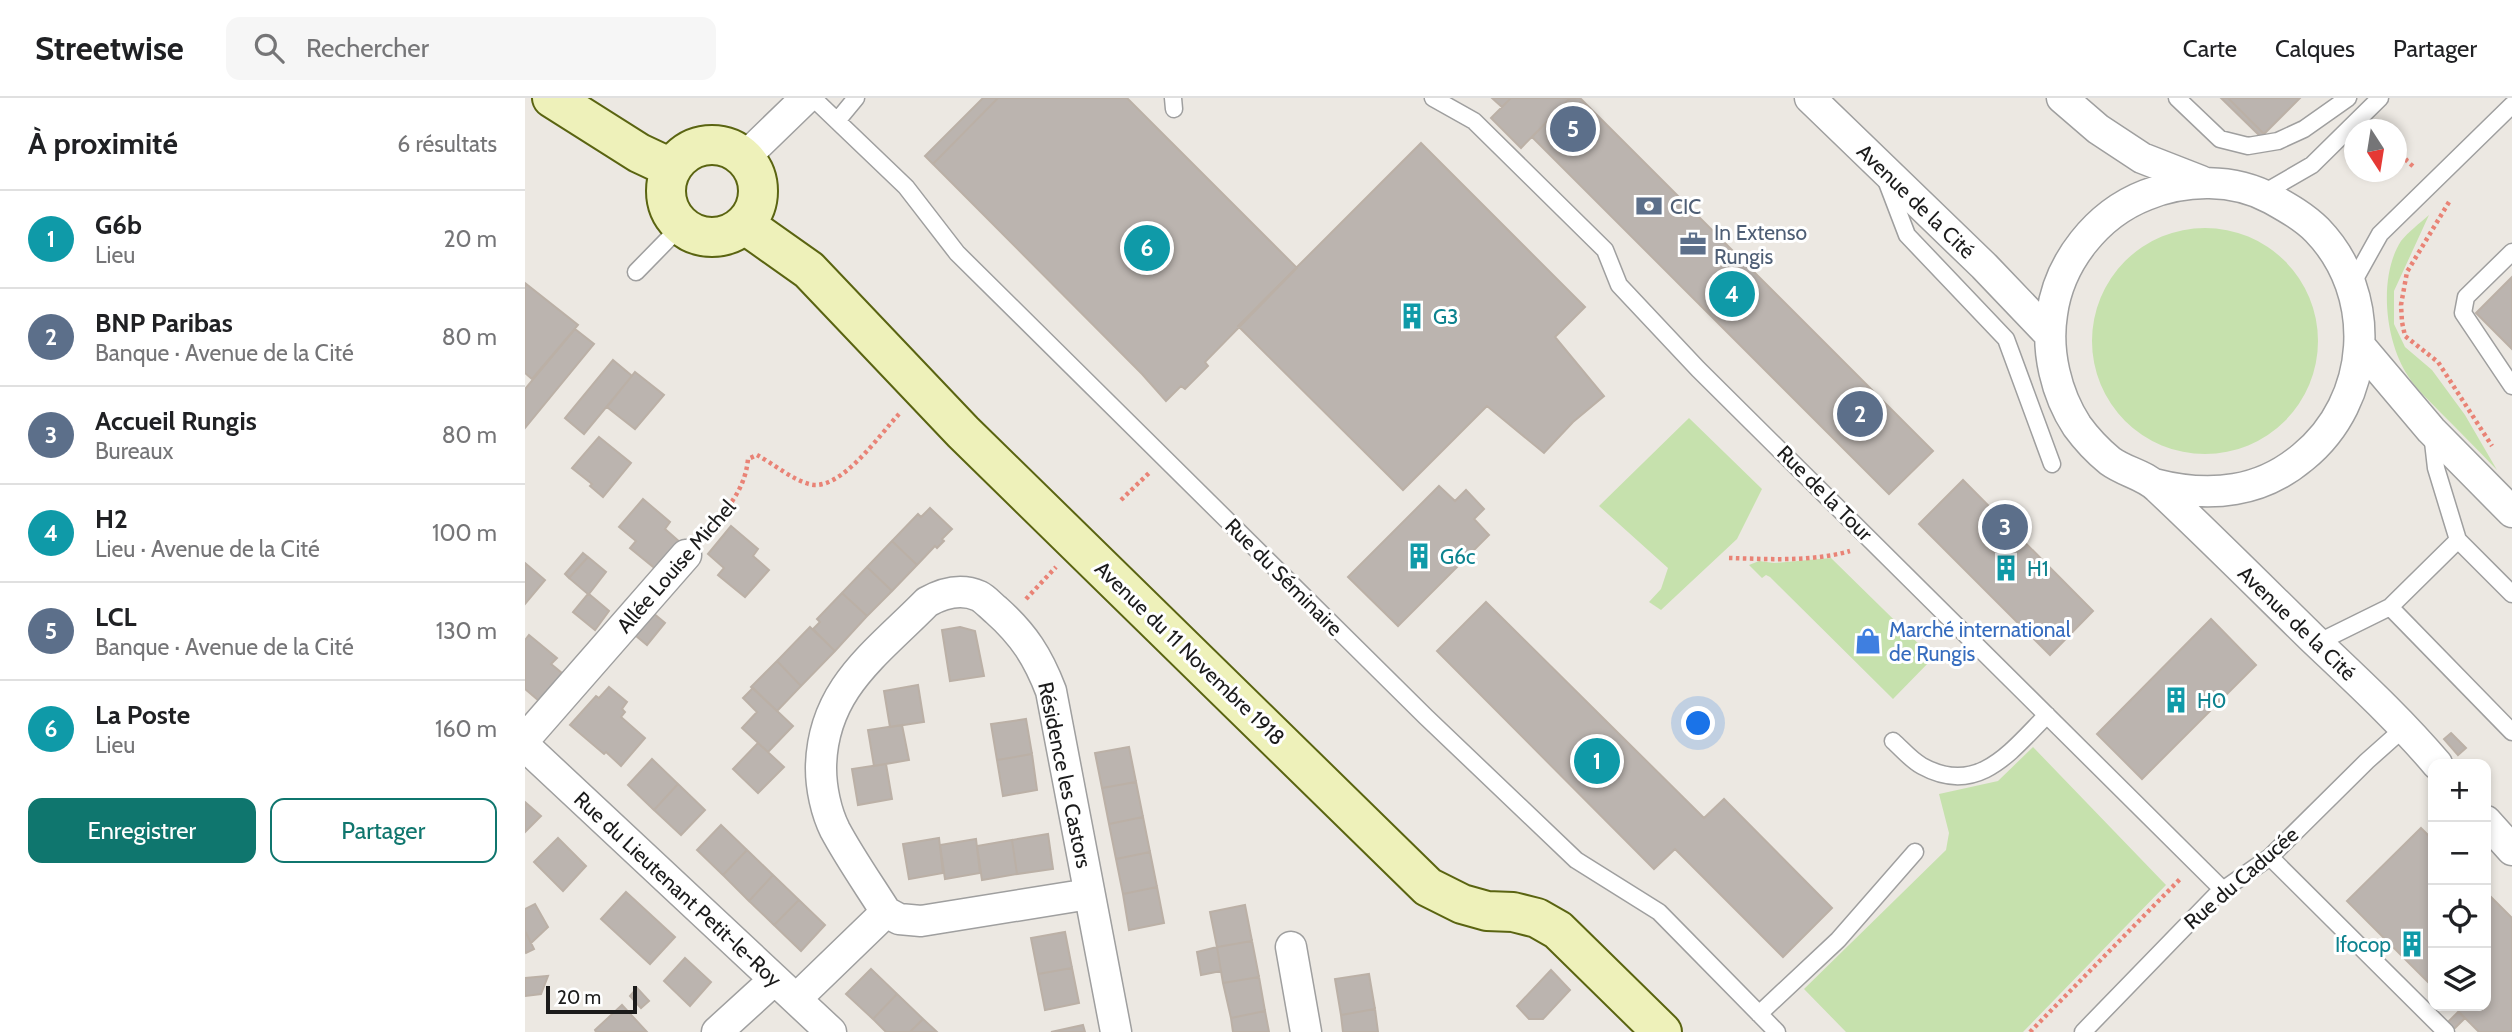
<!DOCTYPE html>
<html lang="fr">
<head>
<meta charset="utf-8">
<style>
	:root { --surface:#fff; --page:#f6f6f6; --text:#202124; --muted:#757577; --line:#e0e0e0; --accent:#0f766e }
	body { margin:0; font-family:Cabin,sans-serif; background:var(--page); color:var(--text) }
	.controls { position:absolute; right:21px; bottom:21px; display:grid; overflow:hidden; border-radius:14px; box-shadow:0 4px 10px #0003 }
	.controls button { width:63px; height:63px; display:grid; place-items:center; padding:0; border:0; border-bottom:2px solid var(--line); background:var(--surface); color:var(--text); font:35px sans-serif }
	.compass { position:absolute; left:1819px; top:21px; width:63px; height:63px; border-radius:50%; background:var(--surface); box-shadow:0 4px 10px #0003; rotate:168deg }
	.scale { position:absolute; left:21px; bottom:18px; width:91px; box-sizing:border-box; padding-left:7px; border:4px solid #1b1b1b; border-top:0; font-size:19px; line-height:24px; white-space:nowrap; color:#1b1b1b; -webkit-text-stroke:5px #fff; paint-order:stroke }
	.you { position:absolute; left:1174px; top:626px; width:24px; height:24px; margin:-18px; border:5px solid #fff; border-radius:50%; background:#1a73e8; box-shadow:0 0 0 10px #1a73e833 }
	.badge { display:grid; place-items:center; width:46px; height:46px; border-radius:50%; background:var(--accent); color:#fff; font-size:23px; font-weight:700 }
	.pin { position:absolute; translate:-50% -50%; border:4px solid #fff; box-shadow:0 2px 7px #0006 }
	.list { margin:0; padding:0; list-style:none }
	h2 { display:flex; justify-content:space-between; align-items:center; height:91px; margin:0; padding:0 28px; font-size:30px }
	h2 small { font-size:23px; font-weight:400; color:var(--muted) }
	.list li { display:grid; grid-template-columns:46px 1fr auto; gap:21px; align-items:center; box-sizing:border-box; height:98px; padding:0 28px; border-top:2px solid var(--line) }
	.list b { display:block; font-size:26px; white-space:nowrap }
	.list p { margin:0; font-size:23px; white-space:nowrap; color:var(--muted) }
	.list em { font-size:23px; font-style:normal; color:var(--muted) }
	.actions { display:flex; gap:14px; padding:21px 28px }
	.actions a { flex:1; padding:16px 0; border:2px solid var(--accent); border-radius:14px; text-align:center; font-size:24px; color:var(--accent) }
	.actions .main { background:var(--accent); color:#fff }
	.icon { flex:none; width:38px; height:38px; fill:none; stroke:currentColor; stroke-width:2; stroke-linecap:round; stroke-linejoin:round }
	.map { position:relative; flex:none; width:1987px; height:934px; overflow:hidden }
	header { display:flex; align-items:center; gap:42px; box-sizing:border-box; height:98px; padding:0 35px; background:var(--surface); border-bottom:2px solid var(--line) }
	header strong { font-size:33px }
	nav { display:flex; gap:38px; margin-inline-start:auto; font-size:24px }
	.search { width:490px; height:63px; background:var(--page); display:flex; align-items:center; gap:18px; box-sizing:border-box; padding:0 24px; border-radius:14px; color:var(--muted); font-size:26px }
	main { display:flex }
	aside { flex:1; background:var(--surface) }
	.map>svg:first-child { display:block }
</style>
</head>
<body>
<header>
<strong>Streetwise</strong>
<div class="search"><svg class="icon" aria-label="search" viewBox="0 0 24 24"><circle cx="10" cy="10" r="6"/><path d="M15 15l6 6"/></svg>Rechercher</div>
<nav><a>Carte</a><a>Calques</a><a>Partager</a></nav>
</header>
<main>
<aside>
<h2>À proximité<small>6 résultats</small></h2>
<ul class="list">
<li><span class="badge" style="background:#0f9aa8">1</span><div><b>G6b</b><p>Lieu</p></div><em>20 m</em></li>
<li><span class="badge" style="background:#5c6f8a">2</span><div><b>BNP Paribas</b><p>Banque · Avenue de la Cité</p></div><em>80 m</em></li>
<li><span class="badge" style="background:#5c6f8a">3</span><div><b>Accueil Rungis</b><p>Bureaux</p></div><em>80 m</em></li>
<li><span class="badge" style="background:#0f9aa8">4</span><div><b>H2</b><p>Lieu · Avenue de la Cité</p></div><em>100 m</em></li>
<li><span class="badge" style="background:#5c6f8a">5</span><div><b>LCL</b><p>Banque · Avenue de la Cité</p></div><em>130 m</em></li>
<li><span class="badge" style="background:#0f9aa8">6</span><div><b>La Poste</b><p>Lieu</p></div><em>160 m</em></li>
</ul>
<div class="actions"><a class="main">Enregistrer</a><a>Partager</a></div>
</aside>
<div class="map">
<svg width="1987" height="934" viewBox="0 0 1987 934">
	<rect width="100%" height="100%" fill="#ece8e2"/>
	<path fill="#c6e1ad" d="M1904,117l-35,76v33l11,23 27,23 33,45 32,55c-19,-20 -38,-39 -57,-58 -11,-12 -24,-23 -32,-36 -23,-35 -30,-99 -7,-135 7,-9 19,-18 28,-26z
		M1567 243a113 113 0 1 1 226 0a113 113 0 1 1-226 0Z
		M1164,320l73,71 -25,50 -76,71 -12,-8 12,-13 7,-21 -69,-62z
		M1306,460l102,100 -40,41 -123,-122 -4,-2 -4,3 -13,-13 10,-4 15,2z
		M1508,649l133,138 -143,147h-177l-42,-43 142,-139 3,-17 -10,-39 59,-13z"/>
	<path fill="#bbb4af" stroke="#bbb0a6" stroke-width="2" d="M458,0h15l-65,66 -8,-8z
		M473,0h129l170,170 -92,94 3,4 -23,23 -4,-3 -15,15 -24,-27 -209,-210z
		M967,0h19l-9,9z
		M986,0h59l-49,50 -30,-30z
		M1045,0h10l353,353 -44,43 -357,-357z
		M1696,0h7l36,36 -3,3z
		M1703,0h72l-36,36z
		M896,45l164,164 -30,30 49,59 -31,26 -29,31 -57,-47 -84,84 -165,-164z
		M1987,179v72l-36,-36z
		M0,185l53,42 -46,54 -7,-6z
		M50,231l19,15 -69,84v-39z
		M88,262l19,16 -48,58 -19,-16z
		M110,274l29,23 -29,34 -28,-22z
		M74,339l32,26 -28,34 -13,-11 2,-2 -20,-16z
		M1438,382l130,131 -43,44 -131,-131z
		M914,388l16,15 11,-11 18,19 -10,10 15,16 -91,91 -50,-49z
		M118,401l27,23 -5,7 16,14 -24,27 -27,-22 6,-7 -17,-14z
		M405,410l22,21 -10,10 2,2 -7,7 -2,-2 -18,19 -25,-24 26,-27 3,3z
		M206,428l27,23 -5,7 16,14 -24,27 -27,-22 6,-7 -16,-14z
		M367,443l25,24 -25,26 -25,-24z
		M58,455l5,4 -19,21 -4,-4z
		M63,459l18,15 -17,22 20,17 -14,19 -22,-18 15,-18 -19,-16z
		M0,465l20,17 -20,24z
		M342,469l25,24 -25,25 -25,-23z
		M317,495l25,23 -32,35 -22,-22 7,-7 -3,-3z
		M961,504l218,216 20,-19 108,109 -49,49 -108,-108 -21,20 -217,-218z
		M122,510l18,15 -18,22 -18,-15z
		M1686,521l45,46 -114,114 -45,-45z
		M285,529l25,24 -34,35 -24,-25z
		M435,529l15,4 9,45 -34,5 -8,-51z
		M4,537l28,23 -6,6 17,14 -23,28 -20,-17v-49z
		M252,563l24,25 -24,25 -26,-24z
		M393,587l6,37 -34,5 -6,-36z
		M84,589l18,15 -5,7 3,3 -4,5 24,21 -24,28 -15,-14 -2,2 -34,-29 26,-29 3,2z
		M228,590l40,38 -25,26 -26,-24 15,-16 -14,-14z
		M501,621l6,35 -35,6 -6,-36z
		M377,627l7,35 -35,6 -6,-36z
		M1926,635l15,15 -8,7 -14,-16z
		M233,645l26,24 -26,26 -25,-24z
		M604,649l7,35 -34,6 -7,-35z
		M507,656l5,36 -34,6 -6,-36z
		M127,661l26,25 -24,26 -26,-25z
		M361,666l6,35 -34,6 -6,-36z
		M611,684l7,35 -34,7 -7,-36z
		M153,686l27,26 -24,25 -27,-25z
		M0,704l16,14 -16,16z
		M618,719l7,35 -34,7 -7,-35z
		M196,727l26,25 -24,25 -26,-25z
		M1896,730l12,12v147l-86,-86z
		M523,736l5,35 -36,5 -5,-34z
		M33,740l28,28 -23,25 -29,-29z
		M414,740l4,35 -34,6 -6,-35z
		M451,741l4,34 -35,6 -5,-34z
		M487,742l5,34 -35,6 -5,-34z
		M222,752l26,25 -24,26 -26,-26z
		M625,754l7,35 -34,7 -7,-35z
		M248,777l26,25 -25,25 -25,-24z
		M632,789l7,36 -35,7 -6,-36z
		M101,794l49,45 -25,27 -49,-45z
		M1961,794l26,26v114h-33l-26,-26h33z
		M274,802l26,25 -24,26 -27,-26z
		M10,806l13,23 -17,16 -6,-12v-22z
		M720,807l7,36 -35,6 -7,-35z
		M0,833l9,18 -8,4 -1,-2z
		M540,834l7,36 -34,6 -7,-36z
		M727,843l7,36 -36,6 -6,-36z
		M692,849l4,24 -20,4 -4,-23z
		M160,860l26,24 -21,24 -26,-25z
		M547,870l7,35 -34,7 -7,-36z
		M346,871l26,25 -24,25 -27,-25z
		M1026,872l19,20 -27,29h-14l-12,-13z
		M844,876l6,35 -34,6 -6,-36z
		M23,878l-7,18 -16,2v-18z
		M734,879l6,34 -34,7 -8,-35z
		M112,890l12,13 -8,7 -11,-12z
		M372,896l26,25 -13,13h-24l-13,-13z
		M97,907l25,27h-51l-1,-2z
		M850,911l3,23h-35l-2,-17z
		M740,913l4,21h-36l-2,-14z
		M1933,914l7,6 -14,14h-13z
		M398,921l14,13h-27z
		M558,927l2,7h-34z"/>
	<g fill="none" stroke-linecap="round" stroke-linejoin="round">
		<g stroke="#9f9f9f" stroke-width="19">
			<path id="service" d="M288,0l93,89 51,66 469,464 150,143 83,52 118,120
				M648,0l1,11
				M908,0l41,23 131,129 14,35 79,84 524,520
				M1652,0l43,41 28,7 30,-5 26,-12 44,-31
				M312,23l19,-23
				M1361,82l21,55 99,104 46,125
				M1737,96l50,-29 68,-67
				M1987,154l-46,45 -3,16 49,73
				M111,174l45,-46
				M1826,188l29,-52 132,-129
				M1907,335l4,35 22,72 54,54
				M1865,509l122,125
				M1792,545l73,-36 68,-67
				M1368,643c9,8 18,19 29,25 56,31 89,-15 125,-51
				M1745,759l176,175
				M1234,916l79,-74 77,-88
				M1558,934l134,-138 53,-37 97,-96 36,-32"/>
		</g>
		<g stroke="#9f9f9f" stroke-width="33">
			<path id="minor" d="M1285,0l174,168 66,69
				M1537,0l36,31 44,29 59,23
				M219,60l62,-60
				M1835,248l71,84 81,82
				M1629,386c27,7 53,10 81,5 25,-4 49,-16 68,-32 69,-56 76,-163 14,-227 -13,-13 -29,-22 -45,-31 -39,-21 -86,-20 -126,-4 -49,19 -87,67 -94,119 -6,37 4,80 25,112 8,11 22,26 33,35 15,11 35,14 48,27 52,49 102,99 153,149 43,41 88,82 126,127
				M0,641l161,-184
				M0,648l306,286
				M1961,723l26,29
				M564,796l-168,27 -22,-2 -13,-7c-17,-27 -36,-54 -51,-82 -9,-18 -14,-42 -14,-62 1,-79 55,-114 106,-166 16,-9 34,-14 52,-6 6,3 12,10 17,14 28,25 42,47 55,81l65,341
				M766,849l15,85
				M271,901l90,-87
				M192,934l57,-52"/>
		</g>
		<g stroke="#5a6411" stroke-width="42">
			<path id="secondary" d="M27,0l87,55 32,15
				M141 93a46 46 0 1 1 92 0a46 46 0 1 1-92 0Z
				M219,126l65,46 154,162 465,455 34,17 25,7 26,1 24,6 21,12 104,102"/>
		</g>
		<path stroke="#e98376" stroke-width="4.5" stroke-dasharray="3.5 3.5" stroke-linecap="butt" d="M1871,42l11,21 8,7
			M1924,104l-42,70 -6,33 1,17 3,14 33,26 54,84
			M596,402l29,-28
			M180,436c21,-24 40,-43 43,-75l9,-4c15,8 36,25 52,29 31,9 71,-50 90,-70
			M1204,460c39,1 83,4 121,-7
			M501,501l30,-32
			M1505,934l151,-154"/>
		<use href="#service" stroke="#fff" stroke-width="16"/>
		<use href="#minor" stroke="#fff" stroke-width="30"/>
		<use href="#secondary" stroke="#eef1ba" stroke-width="38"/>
	</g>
	<defs>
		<g id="bank-bare" transform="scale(2.1)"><path d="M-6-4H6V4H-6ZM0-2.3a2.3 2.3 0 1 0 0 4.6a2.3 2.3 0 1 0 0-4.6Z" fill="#5c6f8a" stroke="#fff" stroke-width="2.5" paint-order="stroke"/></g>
		<g id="office-bare" transform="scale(2.1)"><path d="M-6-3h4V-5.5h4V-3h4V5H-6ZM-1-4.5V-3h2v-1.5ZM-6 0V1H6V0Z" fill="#5c6f8a" stroke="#fff" stroke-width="2.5" paint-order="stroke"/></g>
		<g id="building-bare" transform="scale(2.1)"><path d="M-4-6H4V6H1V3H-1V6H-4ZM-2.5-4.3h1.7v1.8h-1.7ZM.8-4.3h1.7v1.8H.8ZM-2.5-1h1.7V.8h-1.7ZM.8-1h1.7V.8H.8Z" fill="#0f9aa8" stroke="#fff" stroke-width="2.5" paint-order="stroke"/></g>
		<g id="shop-bare" transform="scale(2.1)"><path d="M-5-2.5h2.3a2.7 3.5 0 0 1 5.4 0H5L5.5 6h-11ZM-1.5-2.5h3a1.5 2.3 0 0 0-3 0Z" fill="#3f7fe0" stroke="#fff" stroke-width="2.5" paint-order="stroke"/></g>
	</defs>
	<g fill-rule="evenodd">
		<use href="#bank-bare" x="1124" y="108"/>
		<use href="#office-bare" x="1168" y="146"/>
		<use href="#building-bare" x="887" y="218"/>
		<use href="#building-bare" x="894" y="458"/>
		<use href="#building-bare" x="1481" y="470"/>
		<use href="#shop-bare" x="1343" y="543"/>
		<use href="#building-bare" x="1651" y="602"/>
		<use href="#building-bare" x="1887" y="846"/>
	</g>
	<g text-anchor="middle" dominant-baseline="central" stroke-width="6" stroke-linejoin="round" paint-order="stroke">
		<g font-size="21" fill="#1b1b1b" stroke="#fff">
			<text transform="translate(1391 103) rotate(44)">Avenue de la Cité</text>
			<text transform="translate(1300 395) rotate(45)">Rue de la Tour</text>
			<text transform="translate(151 468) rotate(-49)">Allée Louise Michel</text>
			<text transform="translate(759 479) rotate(45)">Rue du Séminaire</text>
			<text transform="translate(1772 525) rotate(44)">Avenue de la Cité</text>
			<text transform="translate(665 555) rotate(44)">Avenue du 11 Novembre 1918</text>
			<text transform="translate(540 677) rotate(78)">Résidence les Castors</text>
			<text transform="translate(1716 780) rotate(-41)">Rue du Caducée</text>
			<text transform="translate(153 791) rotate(43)">Rue du Lieutenant Petit-le-Roy</text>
		</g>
		<g font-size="21" fill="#4e5e75" stroke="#fff" text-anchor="start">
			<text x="1145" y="108">CIC</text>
			<text x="1189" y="134">In Extenso<tspan x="1189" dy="24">Rungis</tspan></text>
		</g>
		<g font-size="21" fill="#0d838f" stroke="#fff" text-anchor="start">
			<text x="908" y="218">G3</text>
			<text x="915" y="458">G6c</text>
			<text x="1502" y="470">H1</text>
			<text x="1672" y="602">H0</text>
			<text x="1866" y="846" text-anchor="end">Ifocop</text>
		</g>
		<g font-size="21" fill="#366cbe" stroke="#fff" text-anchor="start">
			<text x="1364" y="531">Marché international<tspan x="1364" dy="24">de Rungis</tspan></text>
		</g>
	</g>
</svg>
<div class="controls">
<button>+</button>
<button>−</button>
<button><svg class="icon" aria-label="locate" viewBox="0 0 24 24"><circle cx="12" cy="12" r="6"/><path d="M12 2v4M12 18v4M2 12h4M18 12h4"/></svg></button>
<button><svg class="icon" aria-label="layers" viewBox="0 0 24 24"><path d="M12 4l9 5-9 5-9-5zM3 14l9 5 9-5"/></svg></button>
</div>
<svg class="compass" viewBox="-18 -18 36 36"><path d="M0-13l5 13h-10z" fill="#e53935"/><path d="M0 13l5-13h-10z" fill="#757577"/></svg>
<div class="scale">20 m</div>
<div class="you"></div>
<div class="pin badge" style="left:1072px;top:663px;background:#0f9aa8">1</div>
<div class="pin badge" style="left:1335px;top:316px;background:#5c6f8a">2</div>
<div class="pin badge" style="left:1480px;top:429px;background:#5c6f8a">3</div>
<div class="pin badge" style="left:1207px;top:196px;background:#0f9aa8">4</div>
<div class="pin badge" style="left:1048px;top:31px;background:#5c6f8a">5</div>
<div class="pin badge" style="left:622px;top:150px;background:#0f9aa8">6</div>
</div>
</main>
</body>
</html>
